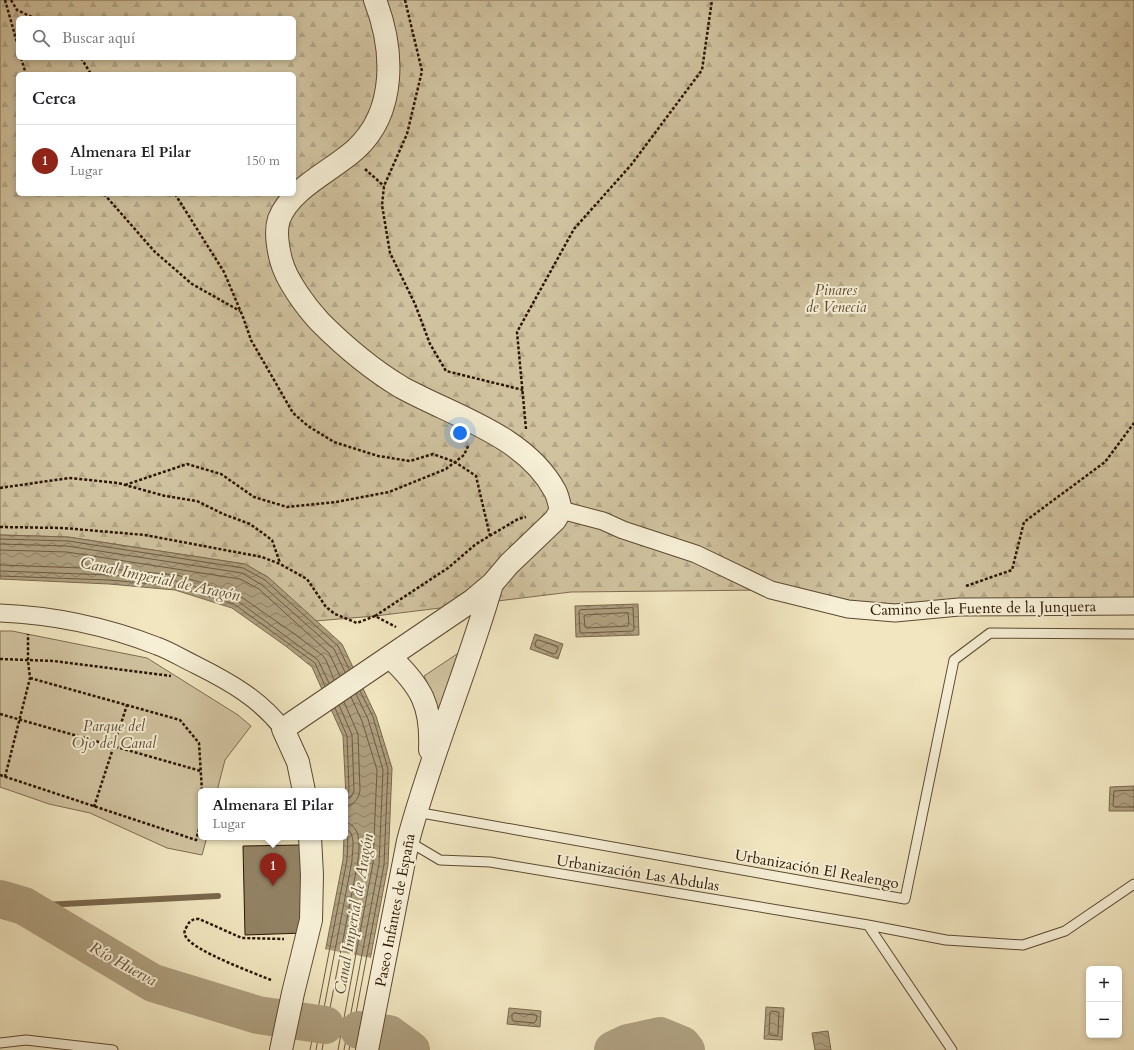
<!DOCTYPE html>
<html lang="es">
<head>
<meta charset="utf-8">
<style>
	:root { --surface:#fff; --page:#f6f6f6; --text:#202124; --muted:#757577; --line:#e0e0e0; --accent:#8f2418 }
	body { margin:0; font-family:Cardo,serif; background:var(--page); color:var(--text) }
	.controls { position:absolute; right:12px; bottom:12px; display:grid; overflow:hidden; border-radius:6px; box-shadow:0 2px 6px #0003 }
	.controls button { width:36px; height:36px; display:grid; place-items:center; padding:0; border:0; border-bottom:1px solid var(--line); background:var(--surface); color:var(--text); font:20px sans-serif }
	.you { position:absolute; left:460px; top:433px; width:14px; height:14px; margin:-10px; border:3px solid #fff; border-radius:50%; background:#1a73e8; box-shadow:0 0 0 6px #1a73e833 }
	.badge { display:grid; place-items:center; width:26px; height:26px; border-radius:50%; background:var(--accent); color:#fff; font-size:13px; font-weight:700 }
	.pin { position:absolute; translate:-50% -33px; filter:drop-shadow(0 1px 2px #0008) }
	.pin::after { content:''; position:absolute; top:21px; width:14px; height:12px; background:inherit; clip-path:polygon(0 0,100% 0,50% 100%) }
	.popup { position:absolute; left:198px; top:788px; width:150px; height:52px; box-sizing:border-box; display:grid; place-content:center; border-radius:6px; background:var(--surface); filter:drop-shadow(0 1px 3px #0005); font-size:13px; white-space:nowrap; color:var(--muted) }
	.popup b { font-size:15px; color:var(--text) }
	.popup::after { content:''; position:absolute; left:50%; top:100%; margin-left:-8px; border:8px solid transparent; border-top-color:var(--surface) }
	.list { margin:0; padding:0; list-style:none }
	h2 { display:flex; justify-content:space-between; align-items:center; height:52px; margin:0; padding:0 16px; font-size:17px }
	h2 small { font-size:13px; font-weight:400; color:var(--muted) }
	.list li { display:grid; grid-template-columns:26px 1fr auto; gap:12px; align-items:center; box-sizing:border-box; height:72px; padding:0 16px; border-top:1px solid var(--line) }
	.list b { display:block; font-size:15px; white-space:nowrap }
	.list p { margin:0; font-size:13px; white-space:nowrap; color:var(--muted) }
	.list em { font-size:13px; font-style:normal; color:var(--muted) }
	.icon { flex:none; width:22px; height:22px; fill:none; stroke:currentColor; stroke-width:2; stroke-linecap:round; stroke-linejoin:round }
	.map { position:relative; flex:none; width:1134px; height:1050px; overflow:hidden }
	.search { position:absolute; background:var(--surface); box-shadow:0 2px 6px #0003; left:16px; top:16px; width:280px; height:44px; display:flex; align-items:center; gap:10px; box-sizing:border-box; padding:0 14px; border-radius:6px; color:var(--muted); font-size:15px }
	.panel { position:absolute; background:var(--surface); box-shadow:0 2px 6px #0003; left:16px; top:72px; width:280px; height:124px; border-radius:6px }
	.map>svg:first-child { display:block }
</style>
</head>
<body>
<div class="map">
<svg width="1134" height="1050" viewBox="0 0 1134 1050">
	<defs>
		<pattern id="forest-firs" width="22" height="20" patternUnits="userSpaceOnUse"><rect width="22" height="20" fill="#d0c29f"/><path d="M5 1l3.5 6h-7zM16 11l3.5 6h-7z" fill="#b3a687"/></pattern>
		<pattern id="water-waves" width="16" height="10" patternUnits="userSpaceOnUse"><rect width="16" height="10" fill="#ae9f7f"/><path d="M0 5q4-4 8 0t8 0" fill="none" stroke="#8e8066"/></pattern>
	</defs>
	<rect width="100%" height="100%" fill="#f1e6c0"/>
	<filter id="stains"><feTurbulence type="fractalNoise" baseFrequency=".005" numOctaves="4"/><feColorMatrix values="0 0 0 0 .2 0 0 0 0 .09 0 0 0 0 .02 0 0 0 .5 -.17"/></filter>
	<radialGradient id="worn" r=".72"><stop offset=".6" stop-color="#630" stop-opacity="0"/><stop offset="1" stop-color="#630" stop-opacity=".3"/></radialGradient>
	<path fill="#d0c29f" stroke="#7e6c50" d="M0,631h12l135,27 91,57 13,11 -26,34 -8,31h-16v46h6l-5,18 -35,-7 -77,-35 -41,-9 -49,-17z
		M466,648l-27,70 -7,-25 -8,-17z"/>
	<path fill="url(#forest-firs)" stroke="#7e6c50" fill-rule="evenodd" d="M0,0h1134v606l-239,7 -124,-23 -200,2 -196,24 -60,5 -71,-57 -176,-27 -68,-2zM18,18h276v40h-276zM18,74h276v120h-276z"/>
	<path fill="url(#water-waves)" stroke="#7a684c" d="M0,535l68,2 177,27 23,13 74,67 34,72 16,52 -4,97 -35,185h-47l37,-190 1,-23h1l1,-40 -3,-61 -31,-69 -25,-20 -55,-39 -57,-18 -66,-6 -109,-5z
		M638,604l1,31 -63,2 -1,-31z
		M535,634l28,10 -5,15 -28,-10z
		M1134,786v25h-25l1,-24z
		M766,1007l18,1 -2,32 -18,-1z
		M509,1008l32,3 -1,16 -33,-3z
		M828,1031l3,19h-16l-3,-17z"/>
	<path fill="#f1e6c0" d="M324,949l48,9 -17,92h-51z"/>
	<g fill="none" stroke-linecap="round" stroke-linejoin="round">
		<path stroke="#6d5a40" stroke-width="1" d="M0,539l68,2 175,27 22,12 73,66 11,23
			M0,544l67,2 175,27 20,12 72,64 11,23
			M0,550l67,2 173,27 19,10 70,64 11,23
			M0,565l110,4 67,6 60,19 59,41 26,20 4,5 8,20
			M0,571l110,4 66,6 59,18 83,61 11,23
			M0,576l109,4 66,6 59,18 81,59 10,23
			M633,608l1,21 -1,2 -51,2 -2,-1 -1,-20 1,-2z
			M628,613l1,11 -1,2 -41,2 -2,-1 -1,-11 2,-1z
			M537,640h2l18,6 1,2 -2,5 -2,1 -18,-7 -1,-2z
			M344,702l14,32 2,56c-1,9 -6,15 -15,16
			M339,705l13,30 2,56 -3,6 -6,3
			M335,708l12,28 2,54 -1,3 -3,2
			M1134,790l-20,1 -1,14 2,2h19
			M772,1011l6,1 1,1 -1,21 -1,2 -7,-1 -1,-1 1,-21z
			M514,1013l21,2 2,1 -1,5 -2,2 -21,-2 -1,-2v-4z
			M310,1050l37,-190 1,-23 -3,-3
			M316,1050l36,-189c0,-11 5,-28 -7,-33
			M322,1050l36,-189c1,-14 5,-34 -13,-39
			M338,1050l35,-187 4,-93 -15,-49 -11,-24
			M344,1050l35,-186 4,-94 -15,-51 -12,-25
			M349,1050l35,-185 4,-96 -15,-52 -13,-26"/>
		<path stroke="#7a684c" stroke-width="6" d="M24,906l194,-10"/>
		<path stroke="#ae9f7f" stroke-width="38" d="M0,899l24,7 129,77 105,32 67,10
			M359,1030l30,4 22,16
			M613,1050l15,-7 32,-7 22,9 4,5"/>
	</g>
	<path fill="#928264" stroke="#2c1500" d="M302,845l2,88 -59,2 -2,-89z"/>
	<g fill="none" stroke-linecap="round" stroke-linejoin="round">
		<g stroke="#5d4930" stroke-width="11">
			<path id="service" d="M416,812l489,87 49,-239 36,-27 144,1
				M408,841l32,19 50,2 378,63 78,15 77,5 42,-14 69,-47
				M868,925l84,125
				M0,1043l26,-3 87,10"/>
		</g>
		<g stroke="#5d4930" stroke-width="19">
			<path id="minor" d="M561,510l42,11 20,9 73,24 75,36 77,19 47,4 64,-6 175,-1
				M0,613c53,2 108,14 157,33 14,5 26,13 39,19 34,17 64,34 87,64"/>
		</g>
		<g stroke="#5d4930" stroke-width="24">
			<path id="tertiary" d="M390,657c32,30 42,49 40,93
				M304,791l-6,-29 -15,-33 190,-129 19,-16 17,-20 46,-44 6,-10c-2,-6 -3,-14 -6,-19 -30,-56 -102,-75 -154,-104 -30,-18 -56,-40 -81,-65 -14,-15 -34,-42 -39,-62 -3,-12 -6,-29 -2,-41 12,-31 53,-48 77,-70 41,-38 38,-100 19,-149
				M281,1050l12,-57 18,-73 1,-45 -2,-38
				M367,1050l41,-209c23,-87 59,-170 84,-257"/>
		</g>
		<path stroke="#2c1500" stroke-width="2.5" stroke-dasharray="3 2" stroke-linecap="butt" d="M5,0l13,46
			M11,0l6,10 17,8
			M405,0l17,71 -15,63 -23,52 -2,19 8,48 25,51 15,40 16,27 77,19
			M21,58l5,16
			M81,58l10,16
			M365,169l19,17
			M104,194l51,58 37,32 48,27
			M175,194l49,78 19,45 8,23 42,73 15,13 26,16 44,14 32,5 23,-7 22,8 21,14 14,60
			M526,429l-9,-97 57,-103 57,-64 71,-95 10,-70
			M125,485l62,-21 34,10 33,23 33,10 49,-5 53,-10 57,-23 18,-14 5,-11
			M0,488l69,-10 49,5 47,13 32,5 26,13 27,10 22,16 8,23
			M0,527l63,1 82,7 117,22 18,7 27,15 19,28 9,7 22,9 18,-7 21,11
			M966,586l46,-16 12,-48 81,-60 29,-39
			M375,616l73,-48 28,-24 42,-25 8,-2
			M0,659l54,2 117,15
			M30,678l150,42 19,23 3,48
			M0,714l201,57
			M0,775l196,65 5,-18
			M5,777l25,-99 -2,-17v-27
			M94,807l33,-102
			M271,980c-17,-7 -77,-29 -85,-43 -3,-4 -1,-7 1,-11 3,-6 6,-7 12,-7l43,19 42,1"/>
		<use href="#service" stroke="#f6efd6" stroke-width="9"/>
		<use href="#minor" stroke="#f6efd6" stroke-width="17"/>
		<use href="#tertiary" stroke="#f6efd6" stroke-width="22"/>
	</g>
	<g text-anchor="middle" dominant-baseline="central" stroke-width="4" stroke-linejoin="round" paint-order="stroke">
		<g font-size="15" font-style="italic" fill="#5d4930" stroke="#f6efd6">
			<text x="836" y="290">Pinares<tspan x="836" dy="17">de Venecia</tspan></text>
			<text x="114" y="726">Parque del<tspan x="114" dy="17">Ojo del Canal</tspan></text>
		</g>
		<g font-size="15" fill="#2c1500" stroke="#f6efd6">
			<text transform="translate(983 608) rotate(-1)">Camino de la Fuente de la Junquera</text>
			<text transform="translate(817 869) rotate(10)">Urbanización El Realengo</text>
			<text transform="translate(638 873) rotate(9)">Urbanización Las Abdulas</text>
			<text transform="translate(395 910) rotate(-79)">Paseo Infantes de España</text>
		</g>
		<g font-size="16" font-style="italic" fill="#604c33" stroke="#f6efd6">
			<text transform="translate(160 579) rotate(12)">Canal Imperial de Aragón</text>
			<text transform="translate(354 914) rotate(-80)">Canal Imperial de Aragón</text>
			<text transform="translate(123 964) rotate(29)">Río Huerva</text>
		</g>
	</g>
	<rect width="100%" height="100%" filter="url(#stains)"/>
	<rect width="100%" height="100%" fill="url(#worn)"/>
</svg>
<div class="controls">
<button>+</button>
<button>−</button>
</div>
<div class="you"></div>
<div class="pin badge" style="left:273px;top:886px">1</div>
<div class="popup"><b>Almenara El Pilar</b>Lugar</div>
<div class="search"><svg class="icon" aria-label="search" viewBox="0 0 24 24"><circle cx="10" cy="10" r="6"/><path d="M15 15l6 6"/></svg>Buscar aquí</div>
<section class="panel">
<h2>Cerca<small></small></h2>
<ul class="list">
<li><span class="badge">1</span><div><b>Almenara El Pilar</b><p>Lugar</p></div><em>150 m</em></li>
</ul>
</section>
</div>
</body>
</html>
